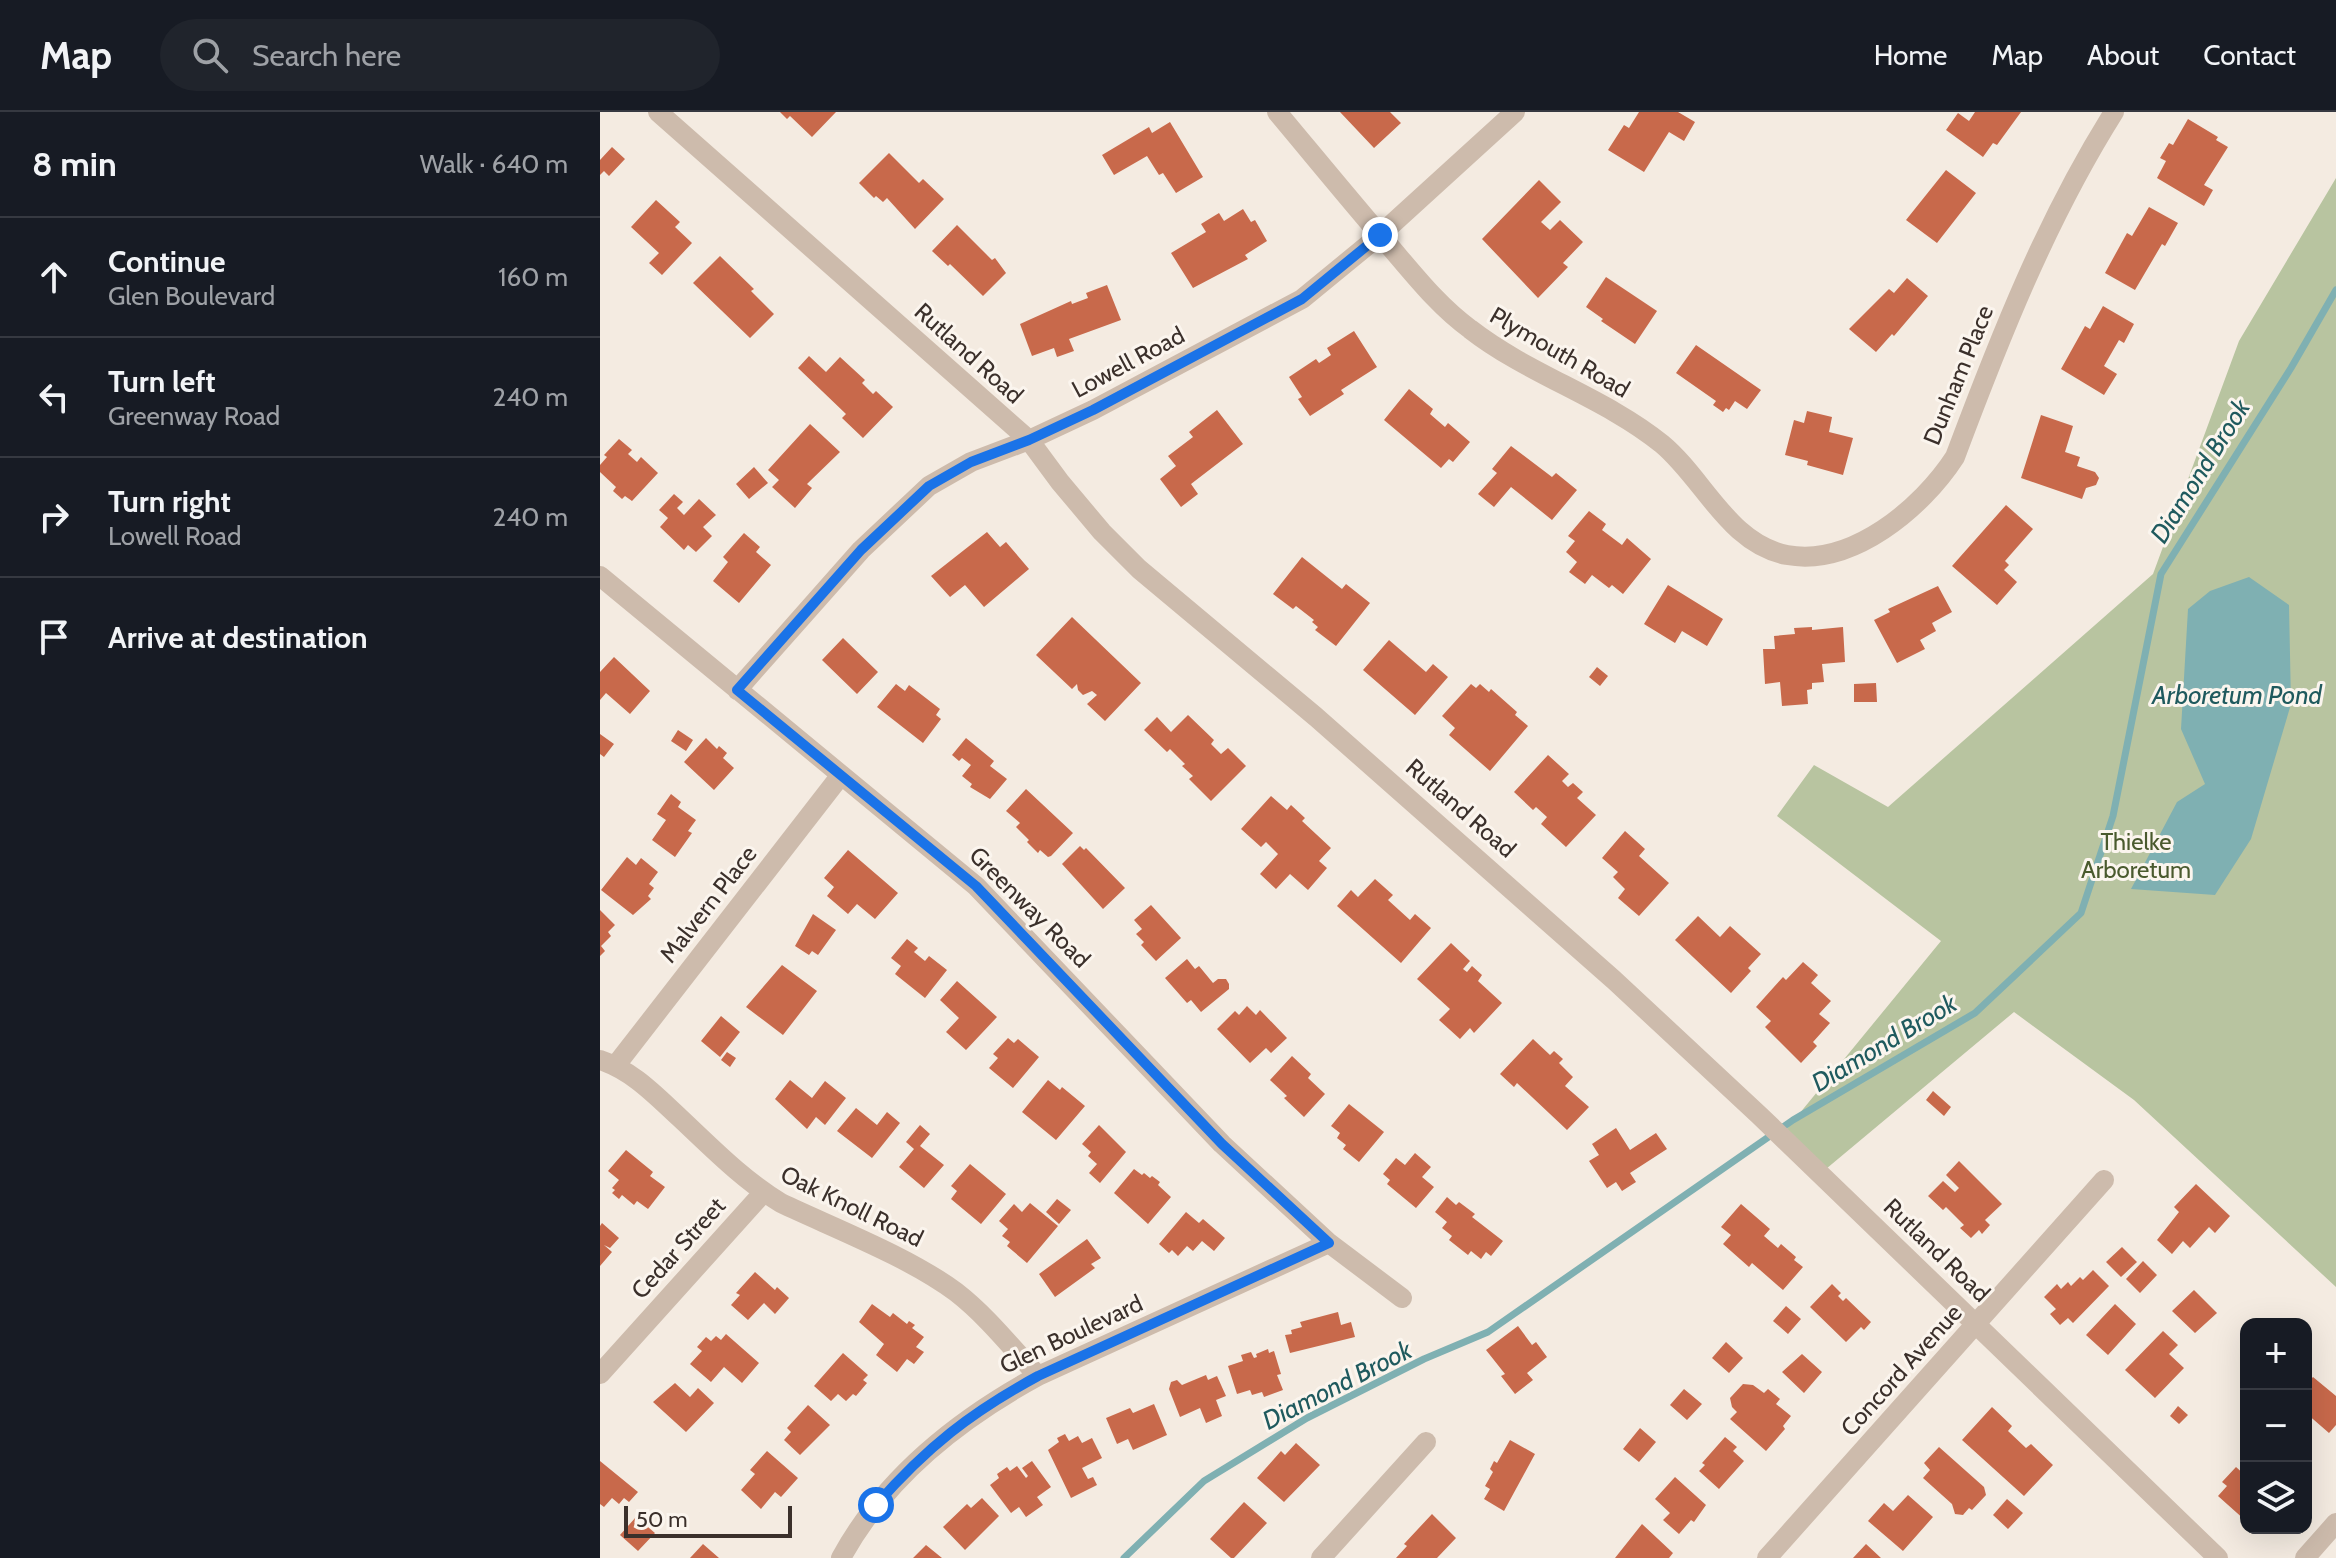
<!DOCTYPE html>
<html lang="en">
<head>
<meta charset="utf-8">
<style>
	:root { --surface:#171b24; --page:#20242c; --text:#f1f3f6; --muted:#9ea1a6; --line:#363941 }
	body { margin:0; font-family:Cabin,sans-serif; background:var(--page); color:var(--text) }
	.controls { position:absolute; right:24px; bottom:24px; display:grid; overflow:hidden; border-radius:16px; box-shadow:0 8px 32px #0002 }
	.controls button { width:72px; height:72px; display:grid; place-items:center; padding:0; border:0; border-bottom:2px solid var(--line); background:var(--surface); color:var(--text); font:40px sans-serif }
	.scale { position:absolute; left:24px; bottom:20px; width:168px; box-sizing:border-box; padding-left:8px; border:4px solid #3b302b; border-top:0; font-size:22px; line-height:28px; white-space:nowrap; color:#3b302b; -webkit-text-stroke:6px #fbf5ee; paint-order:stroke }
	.stop { position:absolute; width:24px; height:24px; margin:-18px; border:6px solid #1a73e8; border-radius:50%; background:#fff }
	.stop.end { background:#1a73e8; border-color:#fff; box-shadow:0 2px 8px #0008 }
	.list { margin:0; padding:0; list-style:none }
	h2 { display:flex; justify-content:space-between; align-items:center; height:104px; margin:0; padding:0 32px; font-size:34px }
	h2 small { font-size:26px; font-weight:400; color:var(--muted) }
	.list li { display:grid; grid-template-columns:52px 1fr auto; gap:24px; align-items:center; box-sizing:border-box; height:120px; padding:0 32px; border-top:2px solid var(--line) }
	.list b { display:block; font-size:30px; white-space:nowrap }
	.list p { margin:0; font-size:26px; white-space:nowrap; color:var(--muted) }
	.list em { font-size:26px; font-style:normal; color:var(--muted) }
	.icon { flex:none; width:44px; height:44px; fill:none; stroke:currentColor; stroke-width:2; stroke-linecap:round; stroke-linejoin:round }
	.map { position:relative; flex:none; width:1736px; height:1446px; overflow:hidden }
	header { display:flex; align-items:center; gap:48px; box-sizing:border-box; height:112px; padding:0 40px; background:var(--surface); border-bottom:2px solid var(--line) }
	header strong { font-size:38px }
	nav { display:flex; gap:44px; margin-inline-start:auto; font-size:28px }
	.search { width:560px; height:72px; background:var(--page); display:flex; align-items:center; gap:20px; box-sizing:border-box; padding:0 28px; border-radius:44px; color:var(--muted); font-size:30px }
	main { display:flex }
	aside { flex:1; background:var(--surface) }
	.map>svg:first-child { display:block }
</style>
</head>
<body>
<header>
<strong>Map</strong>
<div class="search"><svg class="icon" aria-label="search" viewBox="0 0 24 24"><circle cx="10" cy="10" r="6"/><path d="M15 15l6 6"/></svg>Search here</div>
<nav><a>Home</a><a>Map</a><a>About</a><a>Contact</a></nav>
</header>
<main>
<aside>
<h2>8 min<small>Walk · 640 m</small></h2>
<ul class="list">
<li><svg class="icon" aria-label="ahead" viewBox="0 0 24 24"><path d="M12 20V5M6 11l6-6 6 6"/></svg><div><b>Continue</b><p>Glen Boulevard</p></div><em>160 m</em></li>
<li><svg class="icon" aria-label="left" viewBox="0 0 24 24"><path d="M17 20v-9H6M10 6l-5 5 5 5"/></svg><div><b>Turn left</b><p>Greenway Road</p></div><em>240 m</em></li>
<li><svg class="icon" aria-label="right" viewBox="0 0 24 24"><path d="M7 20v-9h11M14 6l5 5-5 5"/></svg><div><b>Turn right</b><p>Lowell Road</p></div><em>240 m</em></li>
<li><svg class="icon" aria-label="arrive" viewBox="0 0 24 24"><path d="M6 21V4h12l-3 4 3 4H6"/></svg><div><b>Arrive at destination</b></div></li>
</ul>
</aside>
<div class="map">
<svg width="1736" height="1446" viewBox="0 0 1736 1446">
	<rect width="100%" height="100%" fill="#f4ebe1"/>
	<path fill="#b8c4a0" d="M1736,66v1109l-202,-187 -120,-88 -194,162 -39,-38 160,-195 -164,-125 37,-51 74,42 265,-233 86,-233z"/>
	<path fill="#7fb0b2" d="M1649,465l40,28 2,99 -40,135 -36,56 -84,-6 46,-87 28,-18 -24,-55 7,-120 22,-18z"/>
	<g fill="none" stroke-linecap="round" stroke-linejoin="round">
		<path stroke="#7fb0b2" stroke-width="7" d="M524,1446l80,-77 103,-63 117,-59 64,-27 305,-212 182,-107 106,-100 32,-97 48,-242 130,-206 45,-78"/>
	</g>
	<path fill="#c8694b" d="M180,0h56l-24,25 -22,-21 -3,3z
		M740,0h50l11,11 -27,25z
		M1039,0h39l17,10 -11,19 -15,-9 -25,40 -36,-22 16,-25 5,3z
		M1375,0h46l-24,33 -4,-2 -10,14 -37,-27 12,-17 11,8z
		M1588,7l30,18 -2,3 12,7 -24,38 9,5 -9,16 -47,-28 9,-17 -6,-3 9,-15 4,2z
		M570,10l33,55 -27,16 -13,-20 -4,2 -12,-19 -33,19 -12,-20 47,-28 3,6z
		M12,35l13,12 -16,17 -5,-5 -4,4v-15z
		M289,41l30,30 4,-4 21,20 -29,30 -28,-31 -4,4 -7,-6 -2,2 -15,-15z
		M1346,58l30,23 -39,50 -31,-23z
		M939,68l22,22 -20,20 9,8 10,-10 23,22 -20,21 5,4 -30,31 -56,-59z
		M56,88l24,22 -5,5 17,16 -30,32 -13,-12 10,-10 -28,-26z
		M1549,95l29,16 -13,23 -3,-2 -27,46 -30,-17 22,-40 5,3z
		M643,97l8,13 4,-2 12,21 -22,14 3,4 -55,29 -22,-35 35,-21 -5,-8 18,-11 5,8z
		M357,113l35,35 3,-2 11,15 -23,23 -33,-32 -2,2 -16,-15z
		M120,144l34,33 -3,2 23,23 -24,24 -57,-55z
		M1006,165l51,34 -22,33 -34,-23 2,-2 -17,-12z
		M1307,166l21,18 -34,40 -2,-2 -16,18 -27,-23 40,-40 5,4z
		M507,173l14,35 -52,19 5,12 -17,6 -3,-9 -22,8 -12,-32 51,-23 1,3 16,-6 -2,-5z
		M1503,194l31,18 -10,19 -5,-3 -15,26 13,8 -13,21 -43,-26 24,-43 5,3z
		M754,219l23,36 -36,23 3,4 -34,22 -12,-17 4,-2 -13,-20 27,-18 3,4 12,-8 -4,-7z
		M1096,233l65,45 -14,19 -12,-8 -6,9 -3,-2 -3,4 -10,-7 3,-4 -40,-28z
		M209,244l17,16 14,-15 25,23 -3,3 11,11 3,-3 17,16 -30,31 -21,-20 4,-4 -48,-46z
		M809,277l24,20 -3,5 15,13 3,-4 22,19 -17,20 -4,-3 -8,9 -57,-48z
		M617,298l26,34 -52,40 7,10 -17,13 -21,-28 16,-13 -8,-10 25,-19 -4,-5z
		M1207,299l25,6 -3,15 24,6 -10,37 -36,-10 1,-4 -23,-6 9,-35 10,3z
		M1441,303l32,11 -8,26 15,5 -3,9 18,6 4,6 -3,7 -10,3 -4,11 -61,-21z
		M210,312l30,28 -33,32 5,4 -17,20 -23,-21 7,-7 -11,-10z
		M19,327l13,11 -4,4 9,8 4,-5 17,16 -26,28 -7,-5 -3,3 -9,-8 3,-4 -16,-15v-7l7,-8 -3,-2z
		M911,334l41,31 4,-4 21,17 -25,30 -41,-33 -17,20 -16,-13 19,-21 -5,-4z
		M154,355l14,16 -19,16 -13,-15z
		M74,382l9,8 -6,6 7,7 15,-16 17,16 -13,12 9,9 -16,16 -8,-7 -4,5 -24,-23 8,-9 -9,-8z
		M1406,393l27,24 -28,32 4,4 -5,5 13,12 -20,23 -45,-39z
		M989,399l17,13 -4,6 20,15 5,-7 24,21 -28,35 -11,-9 -3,3 -17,-13 -7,9 -16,-12 8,-10 -11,-10 9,-11 -7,-5z
		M387,420l13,15 6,-5 23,27 -45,38 -19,-22 -15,12 -19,-21z
		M144,421l16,14 -4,5 15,13 -32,38 -26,-22 15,-19 -5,-5z
		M702,445l40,32 4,-5 24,19 -34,43 -21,-16 3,-3 -6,-5 2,-2 -18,-14 -3,3 -20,-15z
		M1068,473l55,34 -16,27 -25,-15 -7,12 -31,-19z
		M1338,474l14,26 -20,11 4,8 -16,9 5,9 -28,14 -23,-43 16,-8 -2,-3z
		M472,505l69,66 -36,38 -18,-17 10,-9 -5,-4 -9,4 -5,-5 -1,-6 -5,5 -36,-34z
		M1212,515v3l31,-3 2,35 -23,2 2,18 -12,1v6l-5,1 1,14 -26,2 -2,-24 -15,2 -2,-35h12l-1,-13 21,-2 -1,-6z
		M243,526l35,34 -21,22 -35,-34z
		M789,528l37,32 7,-8 15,13 -33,38 -52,-45z
		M14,545l36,34 -20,23 -24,-21 -6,7v-28z
		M997,555l11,9 -8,10 -11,-9z
		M1276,571l1,19h-23v-18z
		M296,572l9,7 4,-6 31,24 -4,6 5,4 -18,24 -46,-36z
		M871,572l5,4 4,-4 9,8 2,-3 26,23 -2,3 13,11 -38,45 -41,-36 6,-7 -13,-12z
		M588,603l26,25 -3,4 10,10 7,-6 18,18 -35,35 -22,-22 4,-3 -11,-10 3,-2 -15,-15 -3,3 -23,-22 13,-13 14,15z
		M78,618l15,10 -7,11 -15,-10z
		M0,622l14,10 -10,13 -4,-3z
		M106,626l11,11 2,-3 8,7 -4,5 11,10 -20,22 -30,-28z
		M366,626l28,23 -4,5 17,13 -17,20 -20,-12 2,-3 -10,-8 9,-11 -9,-7 -3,3 -7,-6z
		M948,643l21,19 -7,7 6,6 5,-4 10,9 -6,6 19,17 -30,32 -25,-23 6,-7 -11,-10 -3,3 -19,-18z
		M426,677l47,44 -22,23 -3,1 -8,-7 -2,3 -11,-11 2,-2 -13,-13 4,-4 -14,-12z
		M71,682l10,8 -3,5 18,13 -8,11 4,2 -17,24 -23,-17 14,-20 -9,-6z
		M671,684l16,14 4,-5 14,13 -3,3 29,27 -12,13 8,7 -19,22 -18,-16 -14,15 -16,-15 18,-20 -12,-12 -5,5 -20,-18z
		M1025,719l20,18 -6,7 30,27 -30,33 -21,-18 7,-9 -12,-12 5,-5 -16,-14z
		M480,734l4,4 2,-2 39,40 -22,21 -41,-45z
		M248,738l50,43 -23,26 -18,-15 -9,10 -21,-18 7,-9 -10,-9z
		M27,745l9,8 5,-7 17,14 -9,12 5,4 -6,8 3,3 -18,16 -32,-25z
		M775,767l18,16 -5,5 22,20 5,-6 16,14 -30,35 -64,-57 14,-16 7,7z
		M551,793l30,33 -25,23 -15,-16 3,-3 -8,-8 6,-5 -8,-9z
		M0,798l15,15 -7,7 3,4 -10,10 4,5 -5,5z
		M213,802l23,16 -18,25 -6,-4 -3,4 -14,-9z
		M1098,804l22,21 10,-11 31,28 -13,14 3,3 -20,22 -56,-53z
		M307,827l11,9 -4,4 11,9 4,-5 18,14 -22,28 -30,-24 6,-8 -10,-8z
		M851,831l19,18 -7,8 4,3 5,-6 10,9 -4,6 24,22 -28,30 -4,-5 -10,11 -21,-19 11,-11 -33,-30z
		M587,847l8,10 4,-3 14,17 5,-4h8l3,5v5l-28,23 -10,-12 -4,3 -22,-25z
		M1203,850l15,13 -7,8 20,18 -12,13 11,9 -17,19 4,4 -16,17 -36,-36 6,-6 -15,-14 27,-30 3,3z
		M182,853l35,26 -34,44 -37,-28z
		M357,869l40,36 -31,33 -20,-18 13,-14 -19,-18z
		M647,894l9,9 4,-5 27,28 -16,15 -5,-5 -16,15 -33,-34 18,-18 4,4z
		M121,904l19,16 -20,25 -19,-16z
		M408,926l6,5 4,-4 21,18 -26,31 -24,-20 9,-10 -5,-4z
		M933,927l17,16 4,-4 9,8 -4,4 14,14 -8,9 24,21 -22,23 -50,-47 -3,4 -14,-13z
		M127,940l9,6 -6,9 -9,-7z
		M692,944l19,18 -3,4 17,16 -21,23 -20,-19 3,-2 -17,-16z
		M190,968l22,18 13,-17 21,17 -21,27 -9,-8 -9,12 -32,-30z
		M448,968l12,10 2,-3 23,19 -29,34 -34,-28z
		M1333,979l18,16 -7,9 -18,-16z
		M749,992l35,28 -25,30 -16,-13 3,-4 -9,-7 3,-5 -9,-7z
		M256,996l21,17 10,-13 13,11 -28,35 -35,-27z
		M320,1013l10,9 -10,12 24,19 -20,23 -25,-21 15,-18 -8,-7z
		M499,1013l27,27 -26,31 -11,-10 8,-9 -9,-8 3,-4 -9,-8z
		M1016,1016l14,22 26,-17 11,16 -37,24 6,9 -14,9 -6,-9 -9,6 -18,-27 10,-6 -7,-11z
		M26,1038l27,22 -3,4 15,11 -17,22 -11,-8 -3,4 -12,-10 -3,4 -7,-6 3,-3 -3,-2 7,-8 -11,-9z
		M815,1041l16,14 -9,10 12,10 -18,21 -29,-24 3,-4 -7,-6 13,-16 9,7z
		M1359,1049l43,43 -17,16 5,5 -8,9 -3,-4 -8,8 -11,-10 4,-3 -18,-18 -3,3 -15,-14 15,-15 12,11 4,-4 -13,-13z
		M370,1052l36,30 -25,30 -30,-25 6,-8 -6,-5z
		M534,1057l8,6 2,-2 6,5 2,-2 8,6 -2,3 13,12 -23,27 -34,-31z
		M1596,1072l34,32 -15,17 -6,-6 -19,21 -7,-7 -11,13 -15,-14 22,-28 -5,-5z
		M847,1085l9,8 3,-3 16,12 -3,3 31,24 -12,15 -5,-4 -5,7 -10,-8 -3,4 -19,-15 3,-4 -10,-8 5,-6 -12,-10z
		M457,1087l14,11 -12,14 -13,-12z
		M430,1091l28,23 -31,37 -20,-17 3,-4 -8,-6 6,-7 -9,-8 15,-17 8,8z
		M1141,1092l29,25 -6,7 14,12 3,-4 15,13 -2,3 9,7 -20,23 -31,-27 -3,4 -26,-23 8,-9 -10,-8z
		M586,1100l13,11 4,-4 22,19 -11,13 -12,-10 -9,10 -6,-5 -9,10 -6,-6 -3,3 -10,-9z
		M2,1111l17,15 -9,10 -6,-3 8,7 -12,14v-40z
		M487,1127l14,19 -10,6 4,4 -40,29 -16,-23z
		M1522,1135l15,15 -16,15 -15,-15z
		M1543,1149l14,14 -17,18 -14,-14z
		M1493,1158l16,16 -36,37 -5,-5 -8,7 -10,-11 6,-5 -12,-12 13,-13 4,5 7,-7 3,4 9,-9 3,3z
		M155,1160l20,18 2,-3 12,11 -14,16 -11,-11 -16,17 -17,-15 9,-10 -4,-2z
		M1232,1172l9,9 -3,3 5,5 3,-3 25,24 -7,8 -3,-3 -15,15 -36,-35z
		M1594,1178l23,23 -22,20 -23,-22z
		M272,1192l18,13 3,-4 14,11 2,-3 6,4 -3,3 12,9 -8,10 8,5 -10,12 -7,-5 -10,13 -21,-17 8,-11 -25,-22z
		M1515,1192l21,20 -28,31 -22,-20z
		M1186,1194l15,13 -13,15 -15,-13z
		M738,1200l3,13 10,-3 4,15 -65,16 -5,-18 7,-1 -1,-4 11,-3 -2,-5z
		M918,1214l14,19 4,-3 11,15 -20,16 6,7 -18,14 -14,-18 4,-2 -19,-24z
		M1563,1219l15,14 -9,9 15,14 -29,30 -30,-28z
		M126,1222l33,29 -17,20 -18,-16 -13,15 -21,-18 12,-13 -5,-4 9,-10 5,4 5,-5 5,4z
		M1126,1230l17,16 -14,15 -17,-15z
		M668,1237l1,4 5,-2 7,23 -4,1 6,15 -19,7 -2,-5 -10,3 -2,-5 -13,4 -9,-28 15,-5 -2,-6 10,-3 3,6 3,-1 -1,-3z
		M243,1241l25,22 -5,5 4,3 -11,13 -3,-2 -7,7 -8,-7 -7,7 -17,-15z
		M1202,1242l20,18 -18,21 -22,-21z
		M606,1263l2,5 9,-4 9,20 -10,4 6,16 -16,7 -6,-15 -20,9 -11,-28 2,-7 6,-2 5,5z
		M1713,1265l23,19v29l-7,8 -23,-20v-29z
		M75,1271l15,14 8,-9 16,15 -28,29 -33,-30z
		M1143,1272l10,1 11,8 4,-4 12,10 -4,5 15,12 -8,10 2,3 -19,22 -36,-32 7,-7 -5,-5 -2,-9z
		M1084,1277l18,15 -15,16 -17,-15z
		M554,1292l13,31 -34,15 -5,-11 -11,5 -11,-26 24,-10 3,5z
		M208,1293l22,20 -30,30 -16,-15 7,-8 -4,-4z
		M1578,1294l10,9 -9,9 -9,-8z
		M1392,1295l20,19 -4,5 18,17 5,-4 22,21 -29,31 -62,-56z
		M1040,1316l16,14 -17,20 -16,-13z
		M465,1322l4,7 9,-5 4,7 10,-5 10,20 -20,10 6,11 5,-2 4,8 -26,13 -23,-48 11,-8 -2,-4z
		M1125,1325l12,10 -4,4 11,10 -25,28 -20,-18 6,-6 -3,-2z
		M910,1328l25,14 -31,57 -20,-12 6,-10 -5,-3 8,-14 -3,-3 4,-8 3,2z
		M696,1331l24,22 -36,37 -27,-24 24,-27 4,4z
		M1339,1335l45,40 2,8 -14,15 -3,-2 -6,7 -8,-1 -3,-10 -29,-26 7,-8 -6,-7z
		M167,1339l31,27 -17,19 -6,-5 -14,17 -20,-19 14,-16 -5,-4z
		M0,1349l38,31 -9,10 -5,-4 -5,6 -7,-6 -8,9 -4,-3z
		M432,1349l19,26 -14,10 6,8 -17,12 -7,-10 -8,6 -21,-28 9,-7 -2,-4 10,-7 3,4 7,-5 9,12 2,-2 -6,-8z
		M1636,1355l10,9v45l-28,-25 9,-10 -5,-4z
		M1075,1365l31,28 -12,17 -3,-2 -12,14 -16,-14 7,-7 -15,-14z
		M1308,1383l25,22 -30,34 -35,-30 16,-18 9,8z
		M382,1386l17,18 -34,34 -22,-23 24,-23 4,4z
		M1407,1387l16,14 -15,16 -15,-14z
		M644,1390l23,21 -33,35h-3l-21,-19z
		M832,1402l24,24 -19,20h-41l11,-12 -3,-2z
		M36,1405l19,16 -17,18 -18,-16z
		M1042,1412l31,29 -4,5h-54z
		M103,1432l16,14h-29z
		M1266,1432l15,14h-28z
		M326,1433l16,13h-29z"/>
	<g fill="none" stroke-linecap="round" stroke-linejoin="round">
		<path stroke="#cdbbac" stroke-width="20" d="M58,0l371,328 31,42 42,50 37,37 177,148 298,263 145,135 459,443
			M677,0c36,43 72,87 109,130 26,30 51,63 84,87 59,46 134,68 192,115 42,35 67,100 125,111 65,12 135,-47 168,-98 45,-120 91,-237 159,-345
			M0,464l376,310 246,258 107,99 73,55
			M137,578l124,-140 68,-64 42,-24 58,-22 64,-30 209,-111 78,-64 135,-123
			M0,948c33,11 55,35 80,58 32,30 63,62 101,85 55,26 128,54 175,89 31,24 56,56 82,84
			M16,953l225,-290
			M0,1262l163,-181
			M241,1446c44,-81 116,-138 197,-182l291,-133
			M721,1446l105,-116
			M1167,1446l337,-378
			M1705,1446l31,-35"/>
	</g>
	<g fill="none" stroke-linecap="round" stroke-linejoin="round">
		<path stroke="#1a73e8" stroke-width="10" d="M276,1393c51,-58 94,-92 162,-129l291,-133 -107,-99 -246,-258 -239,-196 124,-140 68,-64 42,-24 58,-22 64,-30 209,-111 78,-64"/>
	</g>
	<g text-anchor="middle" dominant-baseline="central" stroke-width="6" stroke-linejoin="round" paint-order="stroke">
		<g font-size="24" fill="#3b302b" stroke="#fbf5ee">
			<text transform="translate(960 240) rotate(30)">Plymouth Road</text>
			<text transform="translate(369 241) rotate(42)">Rutland Road</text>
			<text transform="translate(528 250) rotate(-28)">Lowell Road</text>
			<text transform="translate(1358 263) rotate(-68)">Dunham Place</text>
			<text transform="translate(861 696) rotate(41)">Rutland Road</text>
			<text transform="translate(108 792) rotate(-52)">Malvern Place</text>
			<text transform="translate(430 795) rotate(45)">Greenway Road</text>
			<text transform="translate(252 1094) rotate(26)">Oak Knoll Road</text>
			<text transform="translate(78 1136) rotate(-48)">Cedar Street</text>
			<text transform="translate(1337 1138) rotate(44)">Rutland Road</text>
			<text transform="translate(471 1222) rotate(-25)">Glen Boulevard</text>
			<text transform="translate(1301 1258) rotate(-48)">Concord Avenue</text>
		</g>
		<g font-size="24" fill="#4a5a2e" stroke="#fbf5ee">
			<text x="1536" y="729">Thielke<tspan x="1536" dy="28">Arboretum</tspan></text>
		</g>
		<g font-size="26" font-style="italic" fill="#1f5a5e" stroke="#fbf5ee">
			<text transform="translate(1600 359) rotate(-58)">Diamond Brook</text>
			<text x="1637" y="583">Arboretum Pond</text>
			<text transform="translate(1284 931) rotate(-31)">Diamond Brook</text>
			<text transform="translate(737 1273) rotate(-27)">Diamond Brook</text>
		</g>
	</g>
</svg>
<div class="controls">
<button>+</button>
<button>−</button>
<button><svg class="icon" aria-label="layers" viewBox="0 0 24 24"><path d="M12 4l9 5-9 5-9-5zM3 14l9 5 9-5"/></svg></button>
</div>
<div class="scale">50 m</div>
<div class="stop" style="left:276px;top:1393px"></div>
<div class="stop end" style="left:780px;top:123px"></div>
</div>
</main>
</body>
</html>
